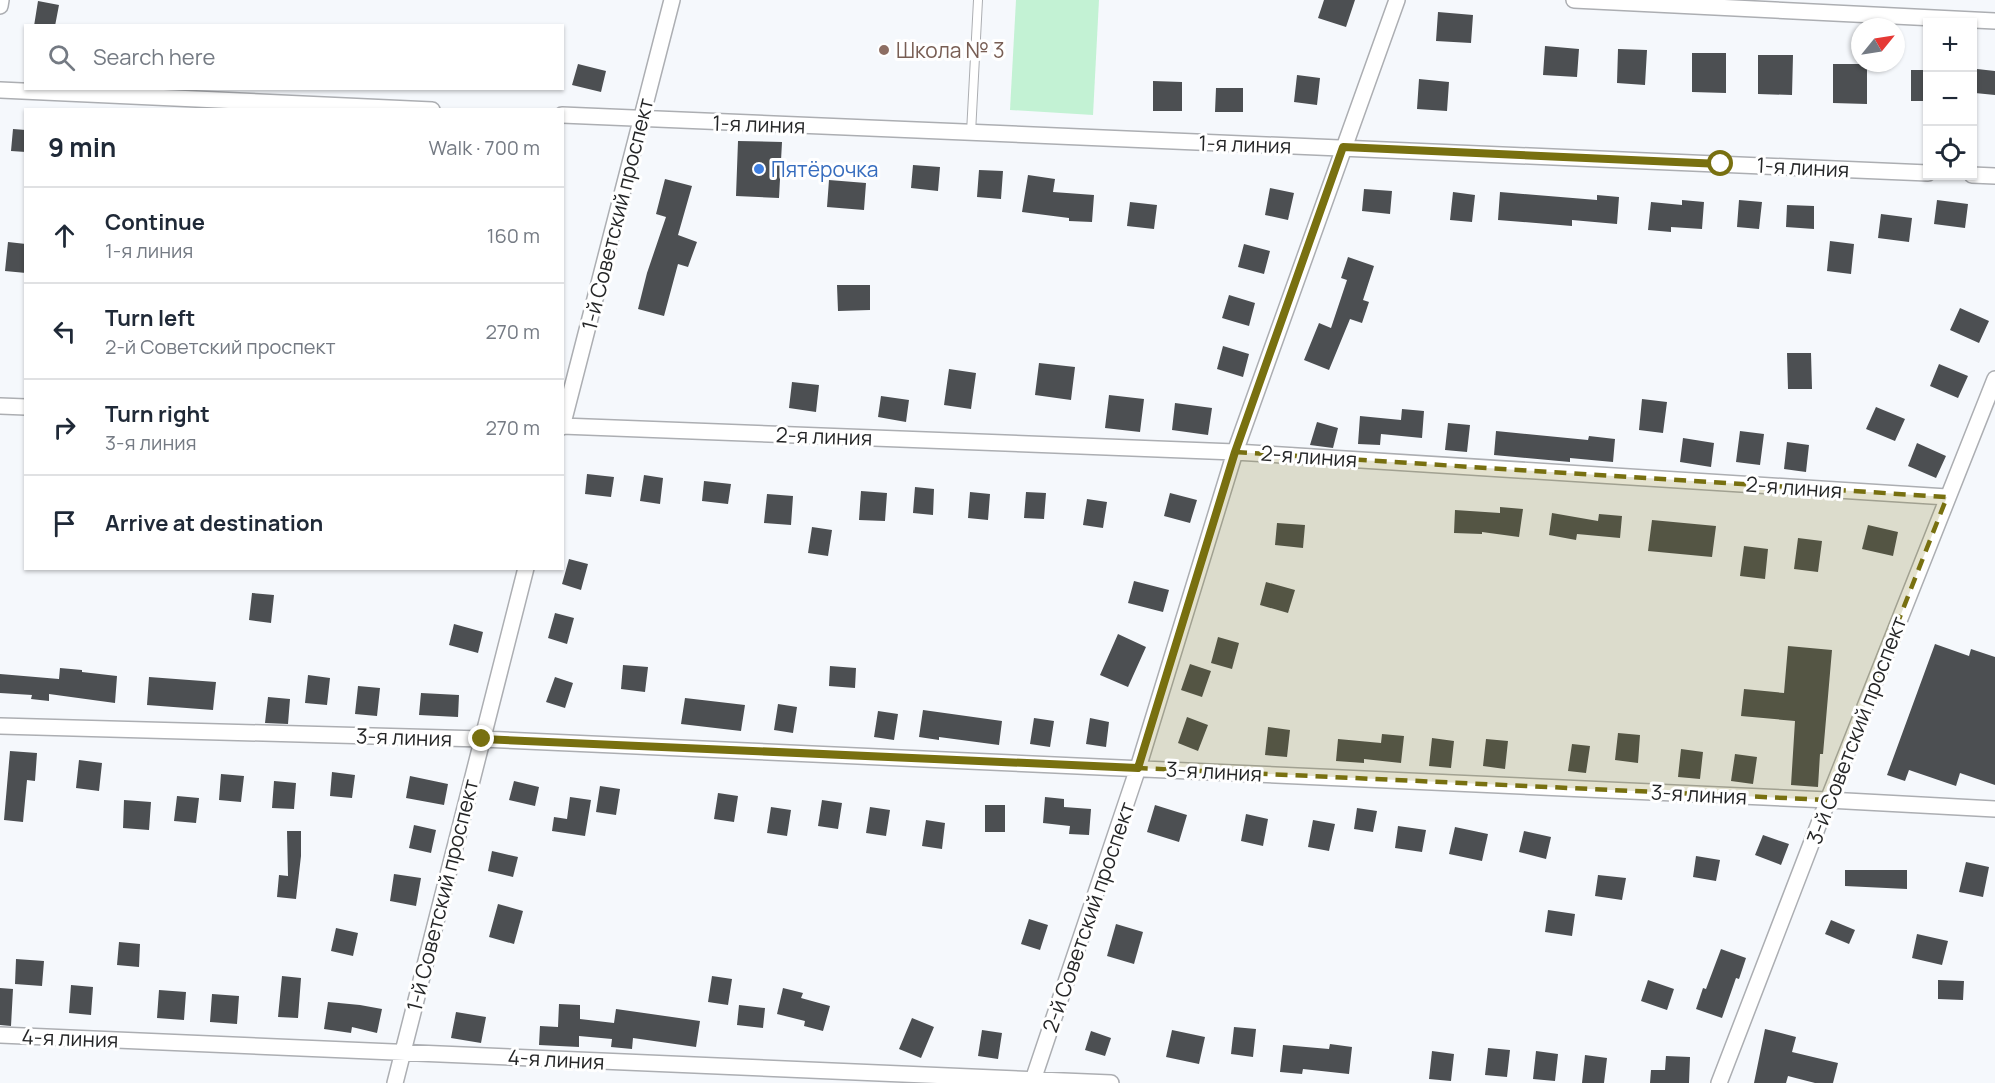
<!DOCTYPE html>
<html lang="en">
<head>
<meta charset="utf-8">
<style>
	:root { --surface:#fff; --page:#f6f6f7; --text:#1f2937; --muted:#747a83; --line:#e0e1e3 }
	body { margin:0; font-family:Manrope,sans-serif; background:var(--page); color:var(--text) }
	.controls { position:absolute; right:18px; top:18px; display:grid; overflow:hidden; border-radius:0px; box-shadow:0 2px 4px #0004 }
	.controls button { width:54px; height:54px; display:grid; place-items:center; padding:0; border:0; border-bottom:2px solid var(--line); background:var(--surface); color:var(--text); font:30px sans-serif }
	.compass { position:absolute; left:1851px; top:18px; width:54px; height:54px; border-radius:50%; background:var(--surface); box-shadow:0 2px 4px #0004; rotate:60deg }
	.stop { position:absolute; width:18px; height:18px; margin:-14px; border:4px solid #787010; border-radius:50%; background:#fff }
	.stop.end { background:#787010; border-color:#fff; box-shadow:0 2px 6px #0008 }
	.list { margin:0; padding:0; list-style:none }
	h2 { display:flex; justify-content:space-between; align-items:center; height:78px; margin:0; padding:0 24px; font-size:26px }
	h2 small { font-size:20px; font-weight:400; color:var(--muted) }
	.list li { display:grid; grid-template-columns:39px 1fr auto; gap:18px; align-items:center; box-sizing:border-box; height:96px; padding:0 24px; border-top:2px solid var(--line) }
	.list b { display:block; font-size:22px; white-space:nowrap }
	.list p { margin:0; font-size:20px; white-space:nowrap; color:var(--muted) }
	.list em { font-size:20px; font-style:normal; color:var(--muted) }
	.icon { flex:none; width:33px; height:33px; fill:none; stroke:currentColor; stroke-width:2; stroke-linecap:round; stroke-linejoin:round }
	.map { position:relative; flex:none; width:1995px; height:1083px; overflow:hidden }
	.search { position:absolute; background:var(--surface); box-shadow:0 2px 4px #0004; left:24px; top:24px; width:540px; height:66px; display:flex; align-items:center; gap:15px; box-sizing:border-box; padding:0 21px; border-radius:0px; color:var(--muted); font-size:22px }
	.panel { position:absolute; background:var(--surface); box-shadow:0 2px 4px #0004; left:24px; top:108px; width:540px; height:462px; border-radius:0px }
	.map>svg:first-child { display:block }
</style>
</head>
<body>
<div class="map">
<svg width="1995" height="1083" viewBox="0 0 1995 1083">
	<rect width="100%" height="100%" fill="#f5f8fc"/>
	<path fill="#c3f2d4" d="M1016,0h83l-6,115 -83,-5z"/>
	<path fill="#4c4f52" d="M1324,0h31l-9,27 -28,-9z
		M38,1l21,4 -4,21h-21z
		M1438,12l35,3 -2,28 -35,-2z
		M1545,46l34,3 -2,28 -34,-2z
		M1618,49l29,1 -2,35 -28,-2z
		M1692,53h34v40l-34,-1z
		M1758,55h35l-1,40 -34,-1z
		M578,64l28,7 -5,21 -29,-7z
		M1833,64h34v40l-34,-1z
		M1977,69l18,2v24l-20,-2z
		M1911,70h17v31h-17z
		M1297,75l23,3 -3,27 -23,-3z
		M1419,79l30,3 -2,29 -30,-2z
		M1153,81l29,1v29h-29z
		M1216,88h27v24h-28z
		M13,129l13,1v22l-15,-1z
		M738,141l44,1 -3,56 -43,-2z
		M913,165l27,2 -2,24 -27,-3z
		M979,170l24,1 -2,28 -24,-2z
		M1028,175l27,4 -2,13 41,3 -2,27 -23,-1v-3l-47,-6z
		M665,179l27,7 -14,49 19,7 -9,25 -10,-3 -14,52 -26,-7 9,-36 19,-56 -10,-3z
		M829,180l37,3 -2,27 -37,-3z
		M1270,188l24,5 -6,27 -23,-5z
		M1364,189l28,2 -2,23 -28,-3z
		M1453,192l22,3 -3,27 -22,-2z
		M1500,192l97,8v-5l22,2 -2,27 -45,-4v6l-74,-6z
		M1682,200l22,2 -2,27 -31,-2v5l-23,-2 3,-28 31,3z
		M1739,200l23,2 -3,27 -22,-2z
		M1937,200l31,4 -3,24 -31,-4z
		M1130,202l27,3 -3,24 -27,-3z
		M1787,205l27,1v23l-28,-2z
		M1881,214l31,4 -3,24 -31,-4z
		M1830,241l24,3 -3,30 -24,-3z
		M8,242l18,2v29l-21,-2z
		M1244,244l26,7 -6,23 -26,-7z
		M1348,257l26,9 -11,34 6,2 -7,21 -12,-4 -21,51 -25,-10 15,-37 12,5 16,-48 -6,-2z
		M837,285h33v25l-32,1z
		M1229,295l26,8 -6,23 -27,-8z
		M1960,308l29,13 -10,22 -29,-13z
		M1223,346l26,8 -6,23 -26,-8z
		M1787,353h24l1,36h-24z
		M1039,363l36,4 -4,33 -36,-5z
		M1939,364l29,12 -10,22 -28,-12z
		M949,369l27,4 -5,36 -27,-4z
		M792,382l27,3 -3,27 -27,-4z
		M1109,395l35,4 -4,33 -35,-4z
		M881,396l28,4 -3,22 -28,-5z
		M1642,399l25,3 -4,31 -24,-3z
		M1175,403l37,5 -4,27 -36,-5z
		M1876,407l29,12 -10,22 -29,-12z
		M1402,409l22,2 -2,27 -41,-4 -1,11 -22,-1 2,-28 41,4z
		M1317,422l21,6 -5,20 -23,-3z
		M1448,423l22,2 -3,27 -22,-2z
		M1496,431l92,9 1,-4 26,3 -2,23 -43,-4v4l-76,-7z
		M1740,431l24,3 -4,31 -24,-3z
		M1683,438l31,5 -3,24 -31,-5z
		M1787,442l22,3 -3,27 -22,-3z
		M1917,443l29,13 -10,22 -28,-12z
		M587,474l27,3 -3,20 -26,-3z
		M644,475l19,3 -3,26 -20,-3z
		M704,481l27,3 -3,20 -26,-3z
		M915,487l19,2 -1,26 -20,-2z
		M861,491l26,2 -2,28 -26,-1z
		M970,492l20,2 -2,26 -20,-2z
		M1026,492l20,1 -2,26 -20,-1z
		M1170,493l27,7 -7,23 -26,-7z
		M767,494l26,2 -2,29 -27,-2z
		M1087,499l20,3 -4,26 -20,-3z
		M1500,507l23,2 -4,28 -37,-5v2l-28,-1 1,-23 45,3z
		M1552,513l46,8 1,-7 23,2 -2,22 -43,-4 -1,6 -27,-5z
		M1652,520l64,6 -4,31 -64,-6z
		M1277,523l28,2 -2,23 -28,-3z
		M1868,525l30,7 -5,24 -31,-7z
		M812,527l20,3 -4,26 -20,-3z
		M1798,538l24,3 -4,31 -24,-3z
		M1744,546l24,3 -3,30 -25,-3z
		M569,559l19,5 -7,26 -19,-6z
		M1134,581l35,9 -6,22 -35,-9z
		M1266,582l29,8 -7,23 -28,-8z
		M252,593l22,2 -3,28 -22,-3z
		M555,613l19,5 -7,26 -19,-6z
		M454,624l29,8 -5,21 -29,-8z
		M1118,634l28,13 -18,40 -28,-12z
		M1218,637l21,6 -7,26 -21,-6z
		M1935,644l34,12 2,-7 24,8v128l-35,-12 -4,13 -47,-16 -4,11 -18,-6z
		M1788,646l44,4 -9,104h-3l-2,33 -27,-2 4,-64 -54,-5 3,-27 40,4z
		M1190,664l21,7 -9,26 -21,-7z
		M623,665l25,2 -3,25 -24,-3z
		M830,666l26,2 -1,20 -26,-2z
		M60,668l22,2v2l35,4 -2,27 -66,-9v7l-18,-2 1,-4 -32,-2v-19l59,5z
		M308,675l22,3 -3,27 -22,-2z
		M149,677l67,5 -3,28 -66,-5z
		M555,677l18,6 -8,25 -19,-6z
		M358,686l22,2 -3,28 -22,-2z
		M421,693l38,2 -1,22 -39,-2z
		M268,697l22,2 -2,25 -23,-1z
		M685,698l60,7 -4,26 -60,-7z
		M778,704l19,3 -4,26 -19,-3z
		M923,710l79,11 -3,24 -60,-8v3l-20,-3z
		M878,711l20,3 -4,26 -20,-3z
		M1187,717l21,8 -10,26 -20,-8z
		M1034,718l20,3 -4,26 -20,-3z
		M1090,718l19,4 -3,25 -20,-3z
		M1268,727l22,3 -3,27 -22,-2z
		M1618,733l22,2 -2,28 -23,-3z
		M1382,734l22,2 -3,27 -37,-4v4l-28,-2 2,-22 43,4z
		M1432,738l22,3 -3,27 -22,-2z
		M1486,739l22,2 -3,28 -22,-3z
		M1572,744l18,2 -4,27 -18,-2z
		M1681,749l22,3 -3,27 -22,-2z
		M10,751l27,2 -2,28 -8,-1 -4,42 -19,-2z
		M1735,754l22,3 -4,27 -22,-3z
		M79,760l23,3 -3,28 -23,-3z
		M332,772l23,3 -3,23 -22,-2z
		M221,774l23,2 -3,26 -22,-2z
		M410,776l38,8 -4,21 -38,-7z
		M274,781l22,2 -2,26 -22,-1z
		M514,781l25,6 -4,19 -26,-6z
		M600,786l20,3 -4,26 -20,-3z
		M718,793l20,3 -4,26 -20,-3z
		M177,796l22,2 -3,25 -22,-2z
		M570,797l21,3 -6,36 -33,-5 2,-14 13,2z
		M1045,797l19,2v8l27,2 -2,26 -20,-1 1,-8 -27,-3z
		M124,800l27,2 -2,28 -26,-2z
		M822,800l20,3 -4,26 -20,-3z
		M985,805h20v27h-20z
		M1155,805l32,10 -8,27 -32,-10z
		M771,807l20,3 -4,26 -20,-3z
		M870,807l20,3 -4,26 -20,-3z
		M1357,808l20,3 -4,21 -19,-3z
		M1246,814l22,5 -5,27 -22,-5z
		M926,820l19,3 -3,26 -20,-3z
		M1313,820l22,4 -6,27 -21,-4z
		M414,825l22,5 -5,23 -22,-5z
		M1398,826l28,4 -4,22 -27,-4z
		M1455,827l33,7 -6,27 -33,-7z
		M287,831h14v25l-5,43 -19,-2 2,-22 9,1z
		M1524,831l27,6 -5,22 -27,-7z
		M1763,835l26,9 -8,21 -26,-10z
		M492,851l26,6 -5,20 -25,-6z
		M1696,856l24,4 -4,21 -23,-4z
		M1966,862l23,5 -6,30 -24,-5z
		M1845,870h62v19l-62,-3z
		M394,874l27,4 -5,28 -26,-5z
		M1598,875l28,3 -4,22 -27,-4z
		M498,904l25,7 -9,33 -25,-7z
		M1548,910l27,4 -3,22 -27,-4z
		M1029,919l19,6 -8,25 -19,-6z
		M1831,920l24,10 -6,14 -24,-10z
		M1116,924l27,8 -9,32 -27,-8z
		M336,928l22,5 -5,23 -22,-5z
		M1917,934l31,7 -6,24 -30,-7z
		M119,942l21,2 -1,23 -22,-2z
		M1721,949l25,9 -7,21 -3,-1 -14,40 -26,-9 7,-21 3,1z
		M16,959l28,2 -2,25 -27,-2z
		M282,976l19,2 -3,40 -20,-1z
		M712,976l20,3 -4,26 -20,-3z
		M1648,980l26,9 -7,21 -26,-9z
		M1938,980l26,1 -1,19 -25,-1z
		M71,985l22,2 -2,28 -22,-2z
		M0,988l13,1 -2,37 -11,-1z
		M783,988l20,5 -2,5 29,8 -7,25 -19,-5 1,-5 -28,-7z
		M159,990l27,2 -2,28 -27,-2z
		M212,994l27,2 -2,28 -27,-2z
		M328,1002l32,3 22,4 -5,24 -25,-6 -1,6 -27,-4z
		M559,1004l21,1v14l34,4 2,-14 84,12 -4,26 -63,-9 -1,11 -21,-2 1,-8 -33,-3v11l-40,-2 1,-19 18,1z
		M739,1005l26,3 -2,20 -26,-3z
		M456,1012l30,5 -5,26 -30,-5z
		M912,1018l22,9 -13,31 -22,-9z
		M1234,1027l22,2 -3,28 -22,-3z
		M1765,1029l31,8 -4,15 46,11 -5,20h-18l-27,-7 -2,7h-32z
		M982,1030l20,3 -4,26 -20,-3z
		M1172,1030l33,7 -6,27 -33,-7z
		M1091,1031l20,7 -6,18 -20,-6z
		M1330,1044l22,3 -3,27 -46,-5 -1,5 -22,-2 3,-27 46,4z
		M1488,1048l22,2 -3,27 -22,-2z
		M1432,1051l22,3 -3,27 -22,-2z
		M1536,1051l22,3 -3,27 -22,-2z
		M1585,1055l22,3 -3,25h-22z
		M1666,1056l24,1 -1,26h-39l1,-13h14z"/>
	<g fill="none" stroke-linecap="round" stroke-linejoin="round">
		<g stroke="#acaeb2" stroke-width="10">
			<path id="service" d="M971,133l7,-133"/>
		</g>
		<g stroke="#acaeb2" stroke-width="18">
			<path id="minor" d="M1574,0l421,21
				M0,6l1,-6
				M0,90l432,20
				M562,115l1366,58
				M1972,175l23,1
				M0,406l26,1
				M562,426l673,26 712,45
				M562,427l110,-427
				M0,726l482,13 1346,61 167,9
				M0,1035l1111,48
				M395,1083l131,-515
				M1032,1083l106,-315 97,-316 162,-452
				M1719,1083l109,-283 167,-421"/>
		</g>
		<use href="#service" stroke="#fff" stroke-width="8"/>
		<use href="#minor" stroke="#fff" stroke-width="15"/>
	</g>
	<g fill="none" stroke-linecap="round" stroke-linejoin="round">
		<path stroke="#787010" stroke-width="8" d="M482,739l656,29 97,-316 108,-305 378,17"/>
	</g>
	<path fill="#787010" fill-opacity="0.2" stroke="#787010" stroke-width="4.5" stroke-dasharray="12 8" stroke-linejoin="round" d="M1235,452l712,45 -119,303 -690,-32z"/>
	<circle fill="#8d6e63" stroke="#fff" stroke-width="2" cx="884" cy="50" r="6"/>
	<circle fill="#3f7fe0" stroke="#fff" stroke-width="2" cx="759" cy="169" r="6"/>
	<g text-anchor="middle" dominant-baseline="central" stroke-width="6" stroke-linejoin="round" paint-order="stroke">
		<g font-size="21" fill="#785e54" stroke="#fff" text-anchor="start">
			<text x="896" y="50">Школа № 3</text>
		</g>
		<g font-size="21" fill="#252627" stroke="#fff">
			<text transform="translate(759 124) rotate(2)">1-я линия</text>
			<text transform="translate(1245 144) rotate(2)">1-я линия</text>
			<text transform="translate(1803 167) rotate(3)">1-я линия</text>
			<text transform="translate(617 214) rotate(-76)">1-й Советский проспект</text>
			<text transform="translate(824 436) rotate(2)">2-я линия</text>
			<text transform="translate(1309 456) rotate(4)">2-я линия</text>
			<text transform="translate(1794 487) rotate(4)">2-я линия</text>
			<text transform="translate(1856 730) rotate(-69)">3-й Советский проспект</text>
			<text transform="translate(404 737) rotate(2)">3-я линия</text>
			<text transform="translate(1214 771) rotate(3)">3-я линия</text>
			<text transform="translate(1699 794) rotate(3)">3-я линия</text>
			<text transform="translate(442 895) rotate(-76)">1-й Советский проспект</text>
			<text transform="translate(1088 917) rotate(-71)">2-й Советский проспект</text>
			<text transform="translate(70 1038) rotate(2)">4-я линия</text>
			<text transform="translate(556 1059) rotate(3)">4-я линия</text>
		</g>
		<g font-size="21" fill="#366cbe" stroke="#fff" text-anchor="start">
			<text x="771" y="169">Пятёрочка</text>
		</g>
	</g>
</svg>
<div class="controls">
<button>+</button>
<button>−</button>
<button><svg class="icon" aria-label="locate" viewBox="0 0 24 24"><circle cx="12" cy="12" r="6"/><path d="M12 2v4M12 18v4M2 12h4M18 12h4"/></svg></button>
</div>
<svg class="compass" viewBox="-18 -18 36 36"><path d="M0-13l5 13h-10z" fill="#e53935"/><path d="M0 13l5-13h-10z" fill="#747a83"/></svg>
<div class="stop" style="left:1721px;top:164px"></div>
<div class="stop end" style="left:482px;top:739px"></div>
<div class="search"><svg class="icon" aria-label="search" viewBox="0 0 24 24"><circle cx="10" cy="10" r="6"/><path d="M15 15l6 6"/></svg>Search here</div>
<section class="panel">
<h2>9 min<small>Walk · 700 m</small></h2>
<ul class="list">
<li><svg class="icon" aria-label="ahead" viewBox="0 0 24 24"><path d="M12 20V5M6 11l6-6 6 6"/></svg><div><b>Continue</b><p>1-я линия</p></div><em>160 m</em></li>
<li><svg class="icon" aria-label="left" viewBox="0 0 24 24"><path d="M17 20v-9H6M10 6l-5 5 5 5"/></svg><div><b>Turn left</b><p>2-й Советский проспект</p></div><em>270 m</em></li>
<li><svg class="icon" aria-label="right" viewBox="0 0 24 24"><path d="M7 20v-9h11M14 6l5 5-5 5"/></svg><div><b>Turn right</b><p>3-я линия</p></div><em>270 m</em></li>
<li><svg class="icon" aria-label="arrive" viewBox="0 0 24 24"><path d="M6 21V4h12l-3 4 3 4H6"/></svg><div><b>Arrive at destination</b></div></li>
</ul>
</section>
</div>
</body>
</html>
